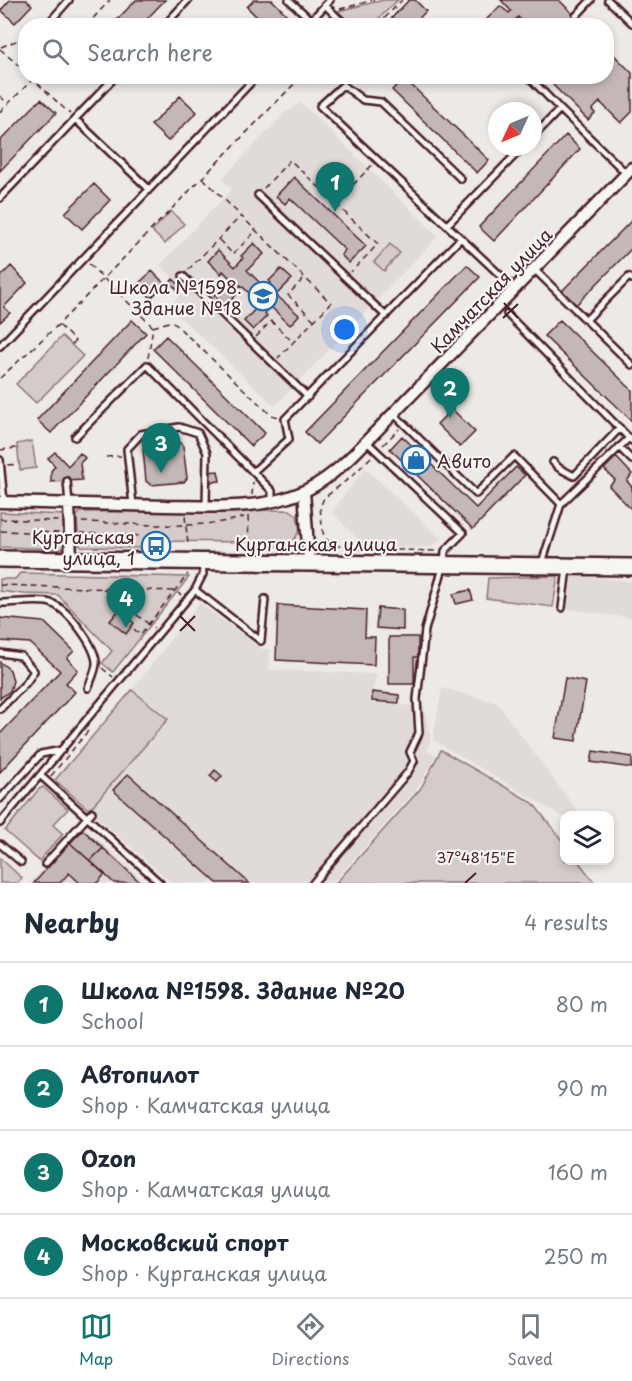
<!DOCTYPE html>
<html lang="en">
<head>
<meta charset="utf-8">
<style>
	:root { --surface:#fff; --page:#f2f2f3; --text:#1f2937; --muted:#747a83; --line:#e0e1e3; --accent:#0f766e }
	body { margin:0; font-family:"Playpen Sans",sans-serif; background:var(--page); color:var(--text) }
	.controls { position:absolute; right:18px; bottom:18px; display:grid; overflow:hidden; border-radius:12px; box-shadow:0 3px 9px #0003 }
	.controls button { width:54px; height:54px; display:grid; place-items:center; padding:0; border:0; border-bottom:2px solid var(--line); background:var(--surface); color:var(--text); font:30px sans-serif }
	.compass { position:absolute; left:488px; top:102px; width:54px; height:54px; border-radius:50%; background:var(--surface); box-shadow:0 3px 9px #0003; rotate:226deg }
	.you { position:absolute; left:345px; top:330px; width:21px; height:21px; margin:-15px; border:4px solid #fff; border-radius:50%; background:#1a73e8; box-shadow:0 0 0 9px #1a73e833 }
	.badge { display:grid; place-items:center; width:39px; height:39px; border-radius:50%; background:var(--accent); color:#fff; font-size:20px; font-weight:700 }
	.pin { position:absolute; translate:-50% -50px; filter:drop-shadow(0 2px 3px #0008) }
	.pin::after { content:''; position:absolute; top:32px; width:21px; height:18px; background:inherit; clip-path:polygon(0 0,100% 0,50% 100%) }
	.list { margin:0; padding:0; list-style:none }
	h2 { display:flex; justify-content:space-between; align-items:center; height:78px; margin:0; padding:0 24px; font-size:26px }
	h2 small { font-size:20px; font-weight:400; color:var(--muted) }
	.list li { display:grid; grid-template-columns:39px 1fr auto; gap:18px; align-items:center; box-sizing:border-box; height:84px; padding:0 24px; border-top:2px solid var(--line) }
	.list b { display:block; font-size:22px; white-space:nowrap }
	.list p { margin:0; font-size:20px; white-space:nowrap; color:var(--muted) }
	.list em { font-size:20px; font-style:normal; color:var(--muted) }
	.icon { flex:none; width:33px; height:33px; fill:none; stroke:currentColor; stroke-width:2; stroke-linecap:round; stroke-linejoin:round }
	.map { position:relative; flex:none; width:632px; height:883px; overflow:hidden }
	.search { position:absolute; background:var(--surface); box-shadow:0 3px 9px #0003; left:18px; right:18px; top:18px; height:66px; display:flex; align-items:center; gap:15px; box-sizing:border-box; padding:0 21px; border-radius:24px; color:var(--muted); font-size:22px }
	.sheet { height:414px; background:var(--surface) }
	nav { display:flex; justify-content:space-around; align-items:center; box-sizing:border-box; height:84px; border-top:2px solid var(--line); background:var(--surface); font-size:16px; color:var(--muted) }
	nav a { display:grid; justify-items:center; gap:3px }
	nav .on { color:var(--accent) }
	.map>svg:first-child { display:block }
</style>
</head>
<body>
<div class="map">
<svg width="632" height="883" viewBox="0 0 632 883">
	<rect width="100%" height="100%" fill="#ece9e6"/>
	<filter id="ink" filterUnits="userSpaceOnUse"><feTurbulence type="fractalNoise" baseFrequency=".0167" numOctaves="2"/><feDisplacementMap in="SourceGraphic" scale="12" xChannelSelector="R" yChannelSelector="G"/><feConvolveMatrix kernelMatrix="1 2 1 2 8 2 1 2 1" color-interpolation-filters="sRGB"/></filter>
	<g filter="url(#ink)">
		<path fill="#e0dad8" d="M301,103l137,133 -163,170 -100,-94 -3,-8 13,-15 -25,-24 72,-76 -10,-10 62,-65z
			M365,468l76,71 -10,8 -65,1 -34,-36z
			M572,576l60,5v37l-64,-9z
			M199,603l63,46h8l-1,21 108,4 -8,28 55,5 7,33 -5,10 10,6 -19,33 -85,94h-160l-83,-73 79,-90 -36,-30z
			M442,688l55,15 83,112 -16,2 -131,-77z
			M84,827l62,56h-116z"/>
		<path fill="#d4cbca" stroke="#8f757a" stroke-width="1.5" d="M384,0h14l-26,25h-19l-15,-14z
			M171,211l13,13 -19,20 -13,-13z
			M390,244l10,9 -16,18 -10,-9z
			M62,336l21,20 -47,47 -20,-19z
			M32,441l4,27 -16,2 -3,-26z
			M290,510l7,5 3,15 -9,15 -35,3 -2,-6 -102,-1 -8,7 -62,-1 -3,-2 -2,-29 3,-4z
			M0,512l64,3 2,30 -4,4 -62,-2z
			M20,573l169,4 -76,95 -11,-9 10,-12 -54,-56 -34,-1 -24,-3v-12h15z
			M558,576l-5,31 -67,-9 2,-20z
			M132,690l36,29 -79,91 -34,-30z
			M441,750l92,53 31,40v17l14,1 17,22h-259l85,-95z
			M43,787l25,22 -15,16 10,9 -24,27 -34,-30 34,-42z
			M0,858l22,20 -4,5h-18z"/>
		<path fill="#c4b7b7" stroke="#4a1f2b" stroke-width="1.5" d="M10,0h16l6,5 -17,18 -14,-13z
			M136,0h29l-25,26h-29z
			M254,0h18l25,25 -49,1 9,-9 -10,-10z
			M409,0h6l11,11 -14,15h-28z
			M501,0h58l21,21 -4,5h-50l-8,-9 -8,9h-30l20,-20 9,7 2,-2z
			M606,47l26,26v39l-11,11 -21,-21 -8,8 3,3 -7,7 -39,-39 5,-5h52z
			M77,76h14l-7,7z
			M404,78l85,82 -12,13 -85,-83z
			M180,96l17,16 -29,29 -17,-16z
			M41,99l15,14 -56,58v-30z
			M566,135l14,14 -86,92 -15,-14z
			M294,177l72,69 -17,17 -8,-8 4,-5 -55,-52 -5,6 -9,-8z
			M94,184l16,16 -28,29 -17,-16z
			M632,220v28l-56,57 -14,-14z
			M254,243l10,11 -17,16 19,19 5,-6 -2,-2 12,-12 11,10 -16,16 23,20 -9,10 -19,-18 -6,6 2,3 -14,14 -9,-9 16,-17 -19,-19 -8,8 3,2 -10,11 -12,-11 16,-17 -7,-7 -2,3 -13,-13 10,-11 17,17 8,-9 -2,-2z
			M467,265l13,12 -163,167 -12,-12z
			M11,266l16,17 -23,24 6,6 -10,9v-45z
			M152,271l13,13 -14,14 -13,-14z
			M173,279l10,9 -3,4 -10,-9z
			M132,320l14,13 -95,100 -14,-13z
			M560,320l72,70v31l-88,-85z
			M166,336l99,97 -14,13 -98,-97z
			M452,409l23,23 -15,15 -23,-23z
			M402,436l74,72 40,-41 9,8 -52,54 -83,-80z
			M179,442l4,4 4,32 -3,4 -33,3 -5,-4 -3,-32 3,-4z
			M55,452l13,14 12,-13 5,5 -5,5 2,17 -31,2v-11l4,-5 -7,-8z
			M616,457l16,17 -5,7 5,6v23l-23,-24 6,-6 -11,-11z
			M218,471l2,10 -10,1 -2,-10z
			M470,590l3,10 -17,4 -3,-10z
			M278,605l88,5 -1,27h10l-1,28 -98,-5z
			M378,608l25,2v20l-27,-2z
			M119,610l15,13 -8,11 -16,-13z
			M0,618l44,4 30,29 -7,7 11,12 -12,13 9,9 -75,80v-38l60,-63 -30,-28 -30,-2z
			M389,637h29v20h-4v27h-25z
			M0,662l10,8 3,11 -3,10 -10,7z
			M565,678l21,4 -10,59 -21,-3z
			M372,692l27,3v8l-27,-2z
			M593,751l39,6v11l-41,-6z
			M215,770l7,6 -5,6 -7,-6z
			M128,774l121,109h-32l-104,-93z
			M83,830l20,18 -13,13 -20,-18z
			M70,843l35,31 -8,9h-17l-11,-10 -9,10h-26z
			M103,848l38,35h-27l-24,-22z"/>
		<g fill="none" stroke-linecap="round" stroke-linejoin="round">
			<g stroke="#4a1f2b" stroke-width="10">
				<path id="lane" d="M289,0l22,20
					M608,0l24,23
					M325,5l21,21
					M576,16l15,-16
					M46,26l23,-26
					M164,26l24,-26
					M306,26l24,-26
					M528,76l32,33
					M75,119l74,70
					M533,137l27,-28 66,64
					M461,179l-80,-77 -18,-2 -20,-15 -23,21 195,183
					M258,195l128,121
					M0,198l116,-122
					M447,225l76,-78
					M534,269l98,96
					M183,276l125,121
					M507,314l125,127
					M586,320l43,-43 3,2
					M0,346l257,-270
					M394,414l82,80 38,-38 47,48
					M75,437l72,-72 125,126v11
					M619,447l13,13
					M0,460l4,42
					M553,462l6,6 15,8 46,-48
					M253,472l36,-33 -4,-20 176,-181
					M67,481l2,23
					M133,505l-6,-56 14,-15 38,-7 19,6 9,20 -1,53
					M542,563l19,-59 68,-66
					M195,590l66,51
					M0,603c15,0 32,-3 47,-1 19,3 46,41 49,59 1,8 -5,19 -8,27
					M562,608l5,-40
					M261,641l4,-42
					M0,653l21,3 13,15 -8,12 -26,26
					M41,776l119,107
					M0,799l41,-45 21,-4
					M0,823l195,-233 8,-16 -1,-11
					M0,844l21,18
					M45,864l47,-52
					M313,883l95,-111 6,-11 -4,-9 9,-19 -2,-34 8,-69 19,-66 1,-13 18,-18 -96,-91"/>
			</g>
			<g stroke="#4a1f2b" stroke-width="15">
				<path id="street" d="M304,491l5,70
					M0,502c55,1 111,3 166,4 41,0 84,4 123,-9 27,-8 49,-27 68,-46l275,-283
					M69,504l2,55"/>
			</g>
			<g stroke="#4a1f2b" stroke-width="20">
				<path id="secondary" d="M0,559l632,8"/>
			</g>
			<path stroke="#4a1f2b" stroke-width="1.5" stroke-dasharray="6 4.5" stroke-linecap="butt" d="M340,9l34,-9
				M86,26l24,-26
				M377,26l25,-26
				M1,47l25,-10
				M0,49l26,23
				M36,76l-3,3 37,35
				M0,96l8,8 25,-25 -3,-3
				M0,112l8,-8
				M203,178l37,37
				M264,188l26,-28 46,43 36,-38
				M336,204l42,40 -27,28
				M219,240l14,14 23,-23
				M89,264l64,63 -5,31
				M188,270l53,-54 90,87 -53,55
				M303,279l-15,16 26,25
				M59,325l16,16 -3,4
				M153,327l19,-6 99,94 8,2
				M256,337l15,-16 22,21
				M0,378l58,-53 244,-249
				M383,445l16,-16
				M0,450l17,-2
				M106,457l15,-1
				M371,457l-19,19 -28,22 -4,9 3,26 4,7 11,6 20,3 81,2
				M8,465l11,-1
				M252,495l1,-13
				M185,516l3,29
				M248,516l1,29
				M0,519l59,2
				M82,522c49,1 115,9 162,-5
				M0,531l61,2
				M80,533l63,3
				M0,585l175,6 6,4
				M103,589l51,39
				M134,629l6,6 48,-61
				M102,668l11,9
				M51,776l37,-45"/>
			<use href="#lane" stroke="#f6f6f2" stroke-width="5"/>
			<use href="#street" stroke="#f6f6f2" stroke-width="10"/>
			<use href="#secondary" stroke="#f6f6f2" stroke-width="15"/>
		</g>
	</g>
	<path fill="none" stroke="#4a1f2b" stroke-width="2" d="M504,303l14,15M503,318l15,-14M180,616l15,15M180,631l15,-15M465,883l11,-10"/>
	<defs>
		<g id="school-ring" transform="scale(1.5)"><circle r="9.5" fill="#f6f6f2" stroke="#1f6fb2" stroke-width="1.5"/><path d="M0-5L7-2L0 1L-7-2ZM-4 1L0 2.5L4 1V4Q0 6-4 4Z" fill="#1f6fb2"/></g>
		<g id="shop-ring" transform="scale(1.5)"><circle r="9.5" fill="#f6f6f2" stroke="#1f6fb2" stroke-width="1.5"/><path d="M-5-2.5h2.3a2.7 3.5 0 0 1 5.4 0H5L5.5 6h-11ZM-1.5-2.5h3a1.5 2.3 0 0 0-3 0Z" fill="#1f6fb2"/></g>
		<g id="bus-ring" transform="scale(1.5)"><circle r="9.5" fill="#f6f6f2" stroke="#1f6fb2" stroke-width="1.5"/><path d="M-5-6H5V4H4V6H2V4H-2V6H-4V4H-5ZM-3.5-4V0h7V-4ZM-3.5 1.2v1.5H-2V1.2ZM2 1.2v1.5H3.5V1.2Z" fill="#1f6fb2"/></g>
	</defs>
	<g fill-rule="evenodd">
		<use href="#school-ring" x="263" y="296"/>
		<use href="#shop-ring" x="416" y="460"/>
		<use href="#bus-ring" x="156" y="546"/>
	</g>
	<g text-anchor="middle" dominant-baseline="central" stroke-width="4.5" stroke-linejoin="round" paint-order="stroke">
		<g font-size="18" fill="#4a1f2b" stroke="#f6f6f2" text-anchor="end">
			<text x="242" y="286">Школа №1598.<tspan x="242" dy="21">Здание №18</tspan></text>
			<text x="437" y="460" text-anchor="start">Авито</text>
			<text x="135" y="536">Курганская<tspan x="135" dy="21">улица, 1</tspan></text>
		</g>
		<g font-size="18" fill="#4a1f2b" stroke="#f6f6f2">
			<text transform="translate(491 290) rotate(-46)">Камчатская улица</text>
			<text x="316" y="543">Курганская улица</text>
		</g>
	</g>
	<g font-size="15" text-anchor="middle" fill="#4a1f2b" stroke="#f6f6f2" stroke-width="4.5" stroke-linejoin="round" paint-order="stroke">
		<text x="476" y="863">37°48'15"E</text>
	</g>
</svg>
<div class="controls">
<button><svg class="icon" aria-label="layers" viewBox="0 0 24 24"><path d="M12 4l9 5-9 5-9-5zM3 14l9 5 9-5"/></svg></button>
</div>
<svg class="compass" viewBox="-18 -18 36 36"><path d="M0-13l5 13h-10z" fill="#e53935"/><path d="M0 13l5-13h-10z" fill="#747a83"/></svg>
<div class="you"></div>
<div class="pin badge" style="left:335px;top:212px">1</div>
<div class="pin badge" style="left:450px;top:418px">2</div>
<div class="pin badge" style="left:161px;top:473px">3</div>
<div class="pin badge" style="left:126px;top:628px">4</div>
<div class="search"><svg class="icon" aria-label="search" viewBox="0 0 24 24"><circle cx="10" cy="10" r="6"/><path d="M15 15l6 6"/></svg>Search here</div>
</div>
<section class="sheet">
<h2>Nearby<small>4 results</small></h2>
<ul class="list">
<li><span class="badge">1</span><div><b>Школа №1598. Здание №20</b><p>School</p></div><em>80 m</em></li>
<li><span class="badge">2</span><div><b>Автопилот</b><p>Shop · Камчатская улица</p></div><em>90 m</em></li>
<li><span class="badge">3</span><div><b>Ozon</b><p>Shop · Камчатская улица</p></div><em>160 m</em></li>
<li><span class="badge">4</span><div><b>Московский спорт</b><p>Shop · Курганская улица</p></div><em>250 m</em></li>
</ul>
</section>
<nav>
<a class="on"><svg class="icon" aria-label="map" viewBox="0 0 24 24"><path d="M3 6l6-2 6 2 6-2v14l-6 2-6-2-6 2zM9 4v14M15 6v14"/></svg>Map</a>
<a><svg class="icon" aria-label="directions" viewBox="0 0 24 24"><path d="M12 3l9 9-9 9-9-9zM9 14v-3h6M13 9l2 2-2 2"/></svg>Directions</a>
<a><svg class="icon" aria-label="saved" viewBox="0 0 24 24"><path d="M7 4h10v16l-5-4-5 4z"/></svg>Saved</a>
</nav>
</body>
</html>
